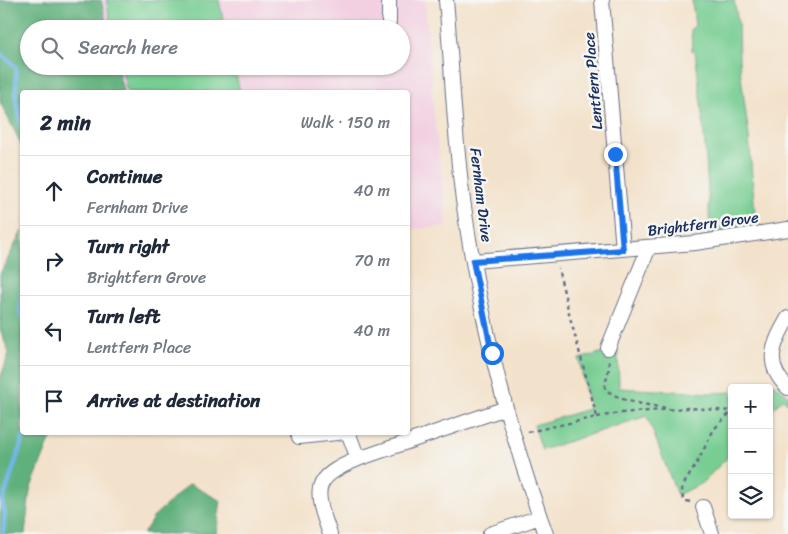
<!DOCTYPE html>
<html lang="en">
<head>
<meta charset="utf-8">
<style>
	:root { --surface:#fff; --page:#f6f6f7; --text:#1f2937; --muted:#747a83; --line:#e0e1e3 }
	body { margin:0; font-family:Sriracha,sans-serif; background:var(--page); color:var(--text) }
	.controls { position:absolute; right:15px; bottom:15px; display:grid; overflow:hidden; border-radius:5px; box-shadow:0 1px 4px #0004 }
	.controls button { width:45px; height:45px; display:grid; place-items:center; padding:0; border:0; border-bottom:1px solid var(--line); background:var(--surface); color:var(--text); font:25px sans-serif }
	.stop { position:absolute; width:15px; height:15px; margin:-11px; border:4px solid #1a73e8; border-radius:50%; background:#fff }
	.stop.end { background:#1a73e8; border-color:#fff; box-shadow:0 1px 5px #0008 }
	.list { margin:0; padding:0; list-style:none }
	h2 { display:flex; justify-content:space-between; align-items:center; height:65px; margin:0; padding:0 20px; font-size:21px }
	h2 small { font-size:16px; font-weight:400; color:var(--muted) }
	.list li { display:grid; grid-template-columns:32px 1fr auto; gap:15px; align-items:center; box-sizing:border-box; height:70px; padding:0 20px; border-top:1px solid var(--line) }
	.list b { display:block; font-size:19px; white-space:nowrap }
	.list p { margin:0; font-size:16px; white-space:nowrap; color:var(--muted) }
	.list em { font-size:16px; font-style:normal; color:var(--muted) }
	.icon { flex:none; width:28px; height:28px; fill:none; stroke:currentColor; stroke-width:2; stroke-linecap:round; stroke-linejoin:round }
	.map { position:relative; flex:none; width:788px; height:534px; overflow:hidden }
	.search { position:absolute; background:var(--surface); box-shadow:0 1px 4px #0004; left:20px; top:20px; width:390px; height:55px; display:flex; align-items:center; gap:12px; box-sizing:border-box; padding:0 18px; border-radius:28px; color:var(--muted); font-size:19px }
	.panel { position:absolute; background:var(--surface); box-shadow:0 1px 4px #0004; left:20px; top:90px; width:390px; height:345px; border-radius:5px }
	.map>svg:first-child { display:block }
</style>
</head>
<body>
<div class="map">
<svg width="788" height="534" viewBox="0 0 788 534">
	<rect width="100%" height="100%" fill="#f6f6f2"/>
	<filter id="ink" filterUnits="userSpaceOnUse"><feTurbulence type="fractalNoise" baseFrequency=".02" numOctaves="2"/><feDisplacementMap in="SourceGraphic" scale="10" xChannelSelector="R" yChannelSelector="G"/><feConvolveMatrix kernelMatrix="1 2 1 2 8 2 1 2 1" color-interpolation-filters="sRGB"/></filter>
	<filter id="wash" filterUnits="userSpaceOnUse"><feTurbulence type="fractalNoise" baseFrequency=".0096" numOctaves="4" result="noise"/><feDisplacementMap in="SourceGraphic" scale="20" xChannelSelector="R" yChannelSelector="G"/><feGaussianBlur stdDeviation="1.12" result="paint"/><feColorMatrix in="noise" values="0 0 0 0 0 0 0 0 0 0 0 0 0 0 0 0 0 1.4 0 .05"/><feComposite in="paint" operator="in"/></filter>
	<g filter="url(#wash)">
		<rect width="100%" height="100%" fill="#f3e2cb"/>
		<path fill="#f2cfe1" d="M69,0h356l9,114 13,112 -39,4v-138h-316l-6,-26h315v-37h-325z"/>
		<path fill="#77cd92" stroke="#497e78" d="M106,0h113l6,29h-113z
			M692,0h42l4,23 1,38 10,76 7,90 -46,9c-2,-62 -7,-123 -15,-185h-3l-1,-22 4,-3z
			M121,66h113l6,26h-113z
			M618,352l1,36 93,5 20,-1v61l-31,31 -24,11 -30,-79 -105,34 -8,-25 55,-16 -10,-50 21,-6z
			M773,383l15,12v9l-5,-5 -14,14v-25h-10z"/>
		<path fill="#61b07c" stroke="#3e706d" d="M0,0h101l7,29h-79v37h88l6,26h-101v54l-22,-44z
			M22,231v201l31,1 -23,57 -5,44h-25v-155l9,-26 -9,-24v-55z
			M190,484l31,17 -5,33h-73l12,-19z"/>
		<g fill="none" stroke-linecap="round" stroke-linejoin="round">
			<path stroke="#70b6e6" stroke-width="4.5" d="M0,53l16,14v32l6,30
				M22,287l-2,27 2,4
				M3,534l2,-21 -3,-10 23,-71"/>
		</g>
	</g>
	<g filter="url(#ink)">
		<g fill="none" stroke-linecap="round" stroke-linejoin="round">
			<g stroke="#676e84" stroke-width="16">
				<path id="minor" d="M389,0v22
					M446,0c6,66 8,134 17,200 16,114 44,226 83,334
					M602,0l21,249
					M473,261l222,-18 93,-14
					M788,318c-15,26 -25,46 0,70
					M608,348l41,-101
					M348,432l10,27
					M299,437l47,-5
					M703,507l9,27
					M330,534c-16,-44 -19,-56 28,-75l148,-51
					M490,534l50,-17"/>
			</g>
			<path stroke="#676e84" stroke-width="2.5" stroke-dasharray="4 4" stroke-linecap="butt" d="M609,361c1,10 -4,18 -4,28 17,14 40,15 61,19
				M597,417l23,-4 69,-5 43,3
				M528,432l69,-15 -26,-96 -13,-53
				M690,502l-7,-2 -1,-13 15,-24 17,-34 18,-18"/>
			<use href="#minor" stroke="#fff" stroke-width="14"/>
		</g>
	</g>
	<g fill="none" stroke-linecap="round" stroke-linejoin="round" filter="url(#ink)">
		<path stroke="#1a73e8" stroke-width="6" d="M492,353l-19,-92 150,-11 -8,-96"/>
	</g>
	<g text-anchor="middle" dominant-baseline="central" stroke-width="5" stroke-linejoin="round" paint-order="stroke">
		<g font-size="15" fill="#1b2f5e" stroke="#f6f6f2">
			<text transform="translate(593 81) rotate(-95)">Lentfern Place</text>
			<text transform="translate(481 195) rotate(83)">Fernham Drive</text>
			<text transform="translate(703 224) rotate(-7)">Brightfern Grove</text>
		</g>
	</g>
</svg>
<div class="controls">
<button>+</button>
<button>−</button>
<button><svg class="icon" aria-label="layers" viewBox="0 0 24 24"><path d="M12 4l9 5-9 5-9-5zM3 14l9 5 9-5"/></svg></button>
</div>
<div class="stop" style="left:492px;top:353px"></div>
<div class="stop end" style="left:615px;top:154px"></div>
<div class="search"><svg class="icon" aria-label="search" viewBox="0 0 24 24"><circle cx="10" cy="10" r="6"/><path d="M15 15l6 6"/></svg>Search here</div>
<section class="panel">
<h2>2 min<small>Walk · 150 m</small></h2>
<ul class="list">
<li><svg class="icon" aria-label="ahead" viewBox="0 0 24 24"><path d="M12 20V5M6 11l6-6 6 6"/></svg><div><b>Continue</b><p>Fernham Drive</p></div><em>40 m</em></li>
<li><svg class="icon" aria-label="right" viewBox="0 0 24 24"><path d="M7 20v-9h11M14 6l5 5-5 5"/></svg><div><b>Turn right</b><p>Brightfern Grove</p></div><em>70 m</em></li>
<li><svg class="icon" aria-label="left" viewBox="0 0 24 24"><path d="M17 20v-9H6M10 6l-5 5 5 5"/></svg><div><b>Turn left</b><p>Lentfern Place</p></div><em>40 m</em></li>
<li><svg class="icon" aria-label="arrive" viewBox="0 0 24 24"><path d="M6 21V4h12l-3 4 3 4H6"/></svg><div><b>Arrive at destination</b></div></li>
</ul>
</section>
</div>
</body>
</html>
